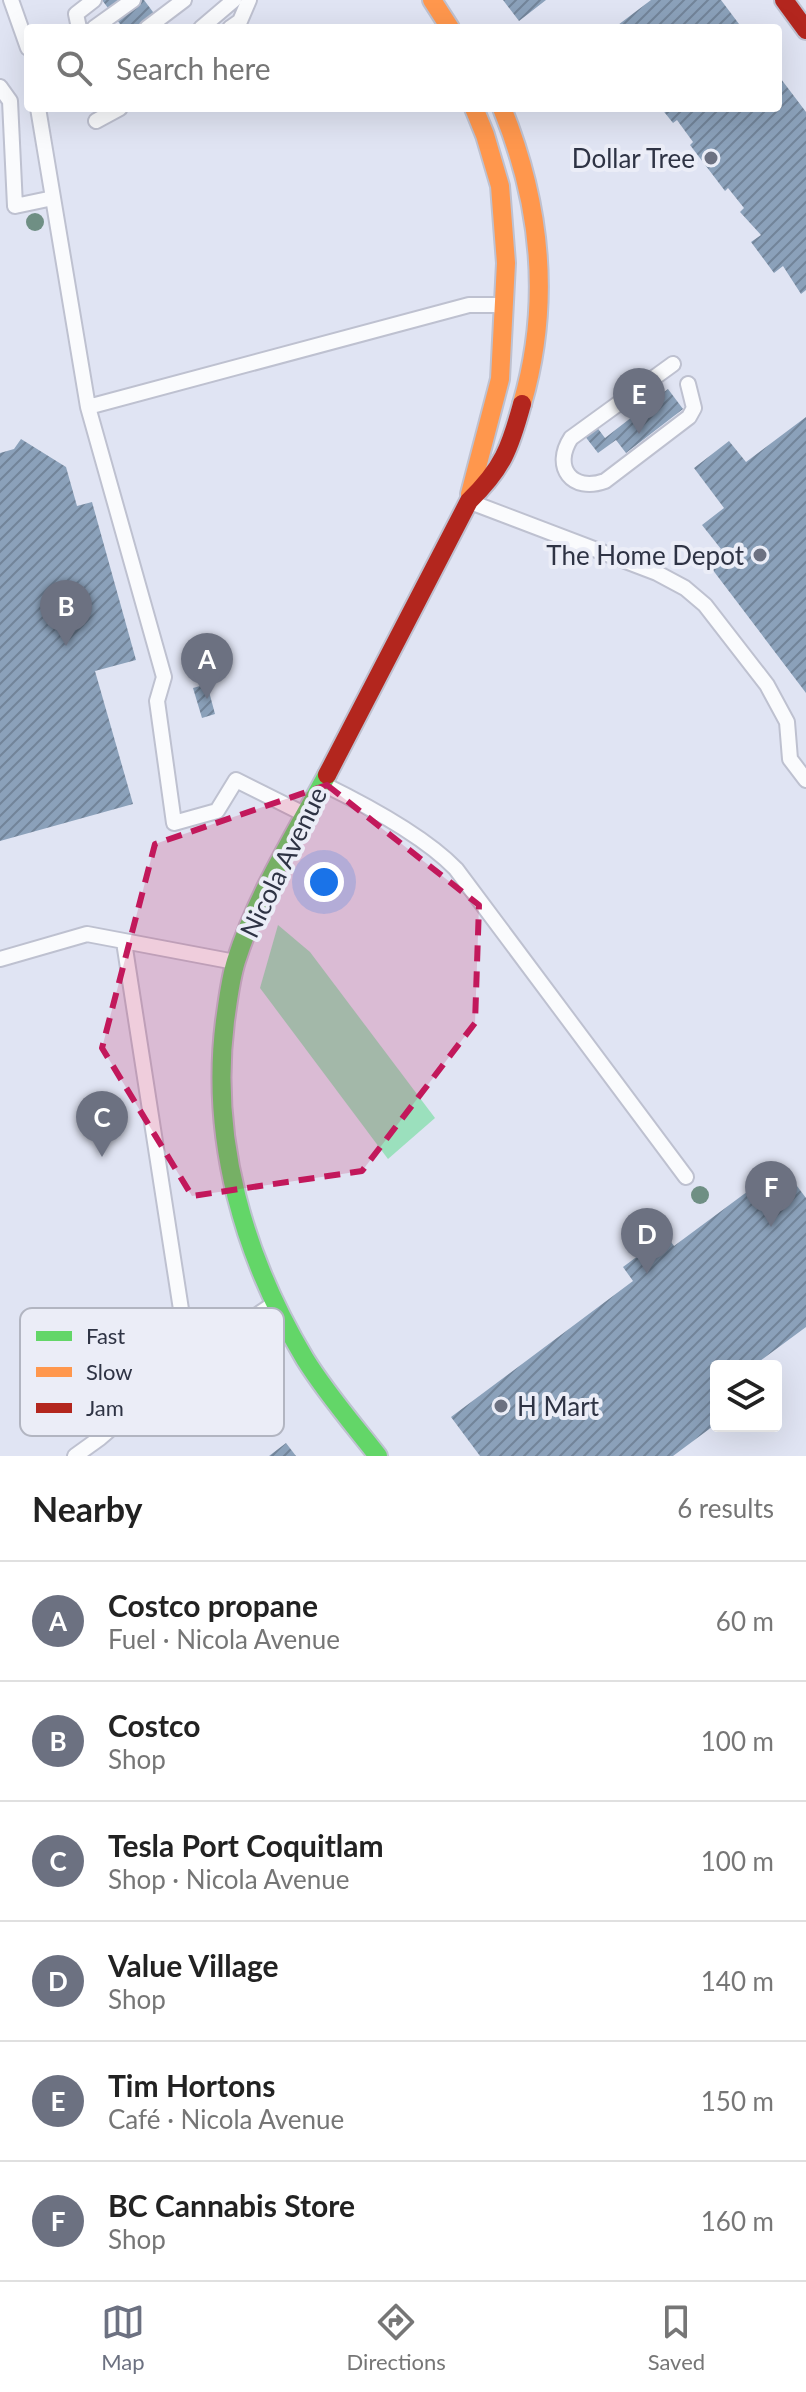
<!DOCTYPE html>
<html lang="en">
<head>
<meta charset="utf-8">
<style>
	:root { --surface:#fff; --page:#f6f6f6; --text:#222; --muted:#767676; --line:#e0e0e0; --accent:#6c7181 }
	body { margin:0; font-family:Lato,sans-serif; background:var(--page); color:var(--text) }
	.controls { position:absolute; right:24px; bottom:24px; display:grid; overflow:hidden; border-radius:8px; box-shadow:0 8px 32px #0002 }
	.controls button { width:72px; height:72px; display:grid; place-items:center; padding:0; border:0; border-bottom:2px solid var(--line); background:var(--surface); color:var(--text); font:40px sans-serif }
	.you { position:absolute; left:324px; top:882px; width:28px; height:28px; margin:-20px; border:6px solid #fff; border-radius:50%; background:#1a73e8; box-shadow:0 0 0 12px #1a73e833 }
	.badge { display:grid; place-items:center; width:52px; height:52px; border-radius:50%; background:var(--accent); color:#fff; font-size:26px; font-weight:700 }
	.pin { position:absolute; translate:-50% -66px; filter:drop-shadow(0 2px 4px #0008) }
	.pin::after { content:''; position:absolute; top:42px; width:28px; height:24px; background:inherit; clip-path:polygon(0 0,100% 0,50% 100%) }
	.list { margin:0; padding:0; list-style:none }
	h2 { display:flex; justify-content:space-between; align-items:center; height:104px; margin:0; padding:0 32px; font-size:34px }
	h2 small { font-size:26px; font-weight:400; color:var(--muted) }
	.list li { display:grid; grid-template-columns:52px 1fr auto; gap:24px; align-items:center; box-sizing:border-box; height:120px; padding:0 32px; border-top:2px solid var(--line) }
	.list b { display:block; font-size:30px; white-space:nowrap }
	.list p { margin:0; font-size:26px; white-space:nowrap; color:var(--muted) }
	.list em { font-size:26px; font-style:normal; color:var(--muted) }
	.icon { flex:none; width:44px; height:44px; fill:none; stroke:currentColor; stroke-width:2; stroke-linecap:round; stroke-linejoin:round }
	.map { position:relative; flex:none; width:806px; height:1456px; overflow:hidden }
	.search { position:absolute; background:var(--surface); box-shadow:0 8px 32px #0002; left:24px; right:24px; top:24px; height:88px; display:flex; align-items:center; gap:20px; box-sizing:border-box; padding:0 28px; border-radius:8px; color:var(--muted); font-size:30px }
	.sheet { height:824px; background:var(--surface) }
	nav { display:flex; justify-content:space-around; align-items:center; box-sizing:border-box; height:112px; border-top:2px solid var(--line); background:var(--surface); font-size:22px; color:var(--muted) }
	nav a { display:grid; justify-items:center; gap:4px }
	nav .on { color:var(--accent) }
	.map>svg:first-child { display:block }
</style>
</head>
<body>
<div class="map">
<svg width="806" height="1456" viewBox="0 0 806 1456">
	<defs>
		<pattern id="building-hatch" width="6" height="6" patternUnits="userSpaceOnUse" patternTransform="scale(2)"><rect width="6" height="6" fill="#8ba1ba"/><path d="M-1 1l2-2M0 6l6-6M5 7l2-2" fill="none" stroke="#728499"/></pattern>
	</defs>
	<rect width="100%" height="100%" fill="#e0e4f3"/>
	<path fill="#9be0bd" d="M278,925l32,27 125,166 -47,41 -128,-171z"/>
	<path fill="url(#building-hatch)" d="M102,0h42l21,28h-42z
		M503,0h43l-27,21z
		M651,0h70l21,28h-128z
		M778,75l28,37v178l-5,4 -18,-28 -9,7 -23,-31 10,-7 -21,-23 4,-4 -16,-20 -3,3 -35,-46 3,-3 -16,-22 -4,3 -12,-15h117z
		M668,389l15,20 -57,44 -10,-13 -18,13 -14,-18 12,-9 9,12z
		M806,417v276l-100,-132 15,-12 -19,-24 22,-17 -30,-40 35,-27 17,21z
		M21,439l45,28 11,39 15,-4 44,158 -41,11 38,133 -133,37v-388l14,-4z
		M207,684l8,30 -13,4 -9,-30z
		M782,1166l24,32v129l-53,39h-37v58l-43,32h-193l-29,-39 182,-136 -10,-14 43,-32 8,11z
		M286,1443l10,13h-27z"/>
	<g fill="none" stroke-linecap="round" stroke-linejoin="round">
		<g stroke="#bec1d0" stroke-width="18">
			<path id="lane" d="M11,0l17,48
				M79,28l-3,-14 18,-14
				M94,28l39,-28
				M147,28l37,-28
				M201,28l33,-28
				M230,28l10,-7 9,-21
				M0,87l10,14 5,105
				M38,108l50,299 76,270 -7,24 17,122 43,-12 19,-31 70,35
				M96,121l24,-13
				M15,206l38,-8
				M673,364l-102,74c-19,29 1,55 34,43l84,-64 5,-9 -6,-24
				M88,407l381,-102h26l6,2
				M473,503l184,70 28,15 20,17 62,80 20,37 3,37 16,21
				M323,784c41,20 101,52 133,85l230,308
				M124,942l65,419
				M0,959l87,-25 148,28
				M75,1456l25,-18 89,-77 86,-58"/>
		</g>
		<g stroke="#bec1d0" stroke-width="22">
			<path id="fast" d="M327,775c-33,61 -70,120 -91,186 -6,19 -8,40 -11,60 -15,119 19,236 80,338 21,34 48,65 73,97"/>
		</g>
		<g stroke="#bec1d0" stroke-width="22">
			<path id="slow" d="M432,0l18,28
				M502,108c39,96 49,196 20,296
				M470,494l30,-115 6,-116 -6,-77 -15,-51 -11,-27"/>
		</g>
		<g stroke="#bec1d0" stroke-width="22">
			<path id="jam" d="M784,0l22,30
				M327,775l142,-274c34,-33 41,-53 53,-97"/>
		</g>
		<use href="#lane" stroke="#fafbfd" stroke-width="14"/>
		<use href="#fast" stroke="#63d668" stroke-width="18"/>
		<use href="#slow" stroke="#ff974d" stroke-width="18"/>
		<use href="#jam" stroke="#b3261e" stroke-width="18"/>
	</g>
	<g fill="#6f8f84">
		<circle cx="35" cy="222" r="9"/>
		<circle cx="700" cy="1195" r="9"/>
	</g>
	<path fill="#c2185b" fill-opacity="0.2" stroke="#c2185b" stroke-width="6" stroke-dasharray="16 10" stroke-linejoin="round" d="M327,785l152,120 -4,118 -113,148 -170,25 -90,-148 53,-204z"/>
	<g fill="#6c7181" stroke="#ebedf7" stroke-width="3">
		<circle cx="711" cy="158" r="8"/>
		<circle cx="760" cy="555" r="8"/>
		<circle cx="501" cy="1406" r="8"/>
	</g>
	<g text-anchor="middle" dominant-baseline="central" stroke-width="8" stroke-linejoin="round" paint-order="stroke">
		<g font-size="26" fill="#2e3344" stroke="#ebedf7" text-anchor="end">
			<text x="695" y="158">Dollar Tree</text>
			<text x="744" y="555">The Home Depot</text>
			<text x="517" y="1406" text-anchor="start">H Mart</text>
		</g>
		<g font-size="26" fill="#2e3344" stroke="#ebedf7">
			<text transform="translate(283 862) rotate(-64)">Nicola Avenue</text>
		</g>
	</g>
	<rect x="20" y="1308" width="264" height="128" rx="12" fill="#ebedf7" stroke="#b2b5c1" stroke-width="2"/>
	<rect x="36" y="1331" width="36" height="10" fill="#63d668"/>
	<rect x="36" y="1367" width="36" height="10" fill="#ff974d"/>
	<rect x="36" y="1403" width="36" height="10" fill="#b3261e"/>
	<g font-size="22" fill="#2e3344">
		<text x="86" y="1344">Fast</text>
		<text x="86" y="1380">Slow</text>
		<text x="86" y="1416">Jam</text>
	</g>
</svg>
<div class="controls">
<button><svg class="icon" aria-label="layers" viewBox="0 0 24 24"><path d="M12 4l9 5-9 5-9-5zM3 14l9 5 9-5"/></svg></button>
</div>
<div class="you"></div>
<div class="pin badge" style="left:207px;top:699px">A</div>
<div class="pin badge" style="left:66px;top:646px">B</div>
<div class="pin badge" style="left:102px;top:1157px">C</div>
<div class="pin badge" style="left:647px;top:1274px">D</div>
<div class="pin badge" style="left:639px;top:434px">E</div>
<div class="pin badge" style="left:771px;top:1227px">F</div>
<div class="search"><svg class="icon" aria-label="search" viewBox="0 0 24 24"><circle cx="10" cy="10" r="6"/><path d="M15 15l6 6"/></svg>Search here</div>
</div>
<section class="sheet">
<h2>Nearby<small>6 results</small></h2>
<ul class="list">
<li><span class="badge">A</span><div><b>Costco propane</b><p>Fuel · Nicola Avenue</p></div><em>60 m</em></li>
<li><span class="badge">B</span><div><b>Costco</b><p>Shop</p></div><em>100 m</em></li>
<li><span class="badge">C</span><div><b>Tesla Port Coquitlam</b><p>Shop · Nicola Avenue</p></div><em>100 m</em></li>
<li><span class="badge">D</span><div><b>Value Village</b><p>Shop</p></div><em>140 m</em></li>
<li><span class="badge">E</span><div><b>Tim Hortons</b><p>Café · Nicola Avenue</p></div><em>150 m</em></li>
<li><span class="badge">F</span><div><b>BC Cannabis Store</b><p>Shop</p></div><em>160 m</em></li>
</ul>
</section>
<nav>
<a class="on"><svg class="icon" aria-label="map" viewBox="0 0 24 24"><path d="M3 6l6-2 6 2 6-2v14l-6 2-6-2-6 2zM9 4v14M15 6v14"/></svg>Map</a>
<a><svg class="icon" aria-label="directions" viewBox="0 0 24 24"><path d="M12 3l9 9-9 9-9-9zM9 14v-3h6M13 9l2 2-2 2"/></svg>Directions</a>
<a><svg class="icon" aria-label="saved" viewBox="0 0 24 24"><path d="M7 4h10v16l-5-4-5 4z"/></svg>Saved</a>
</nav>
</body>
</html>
